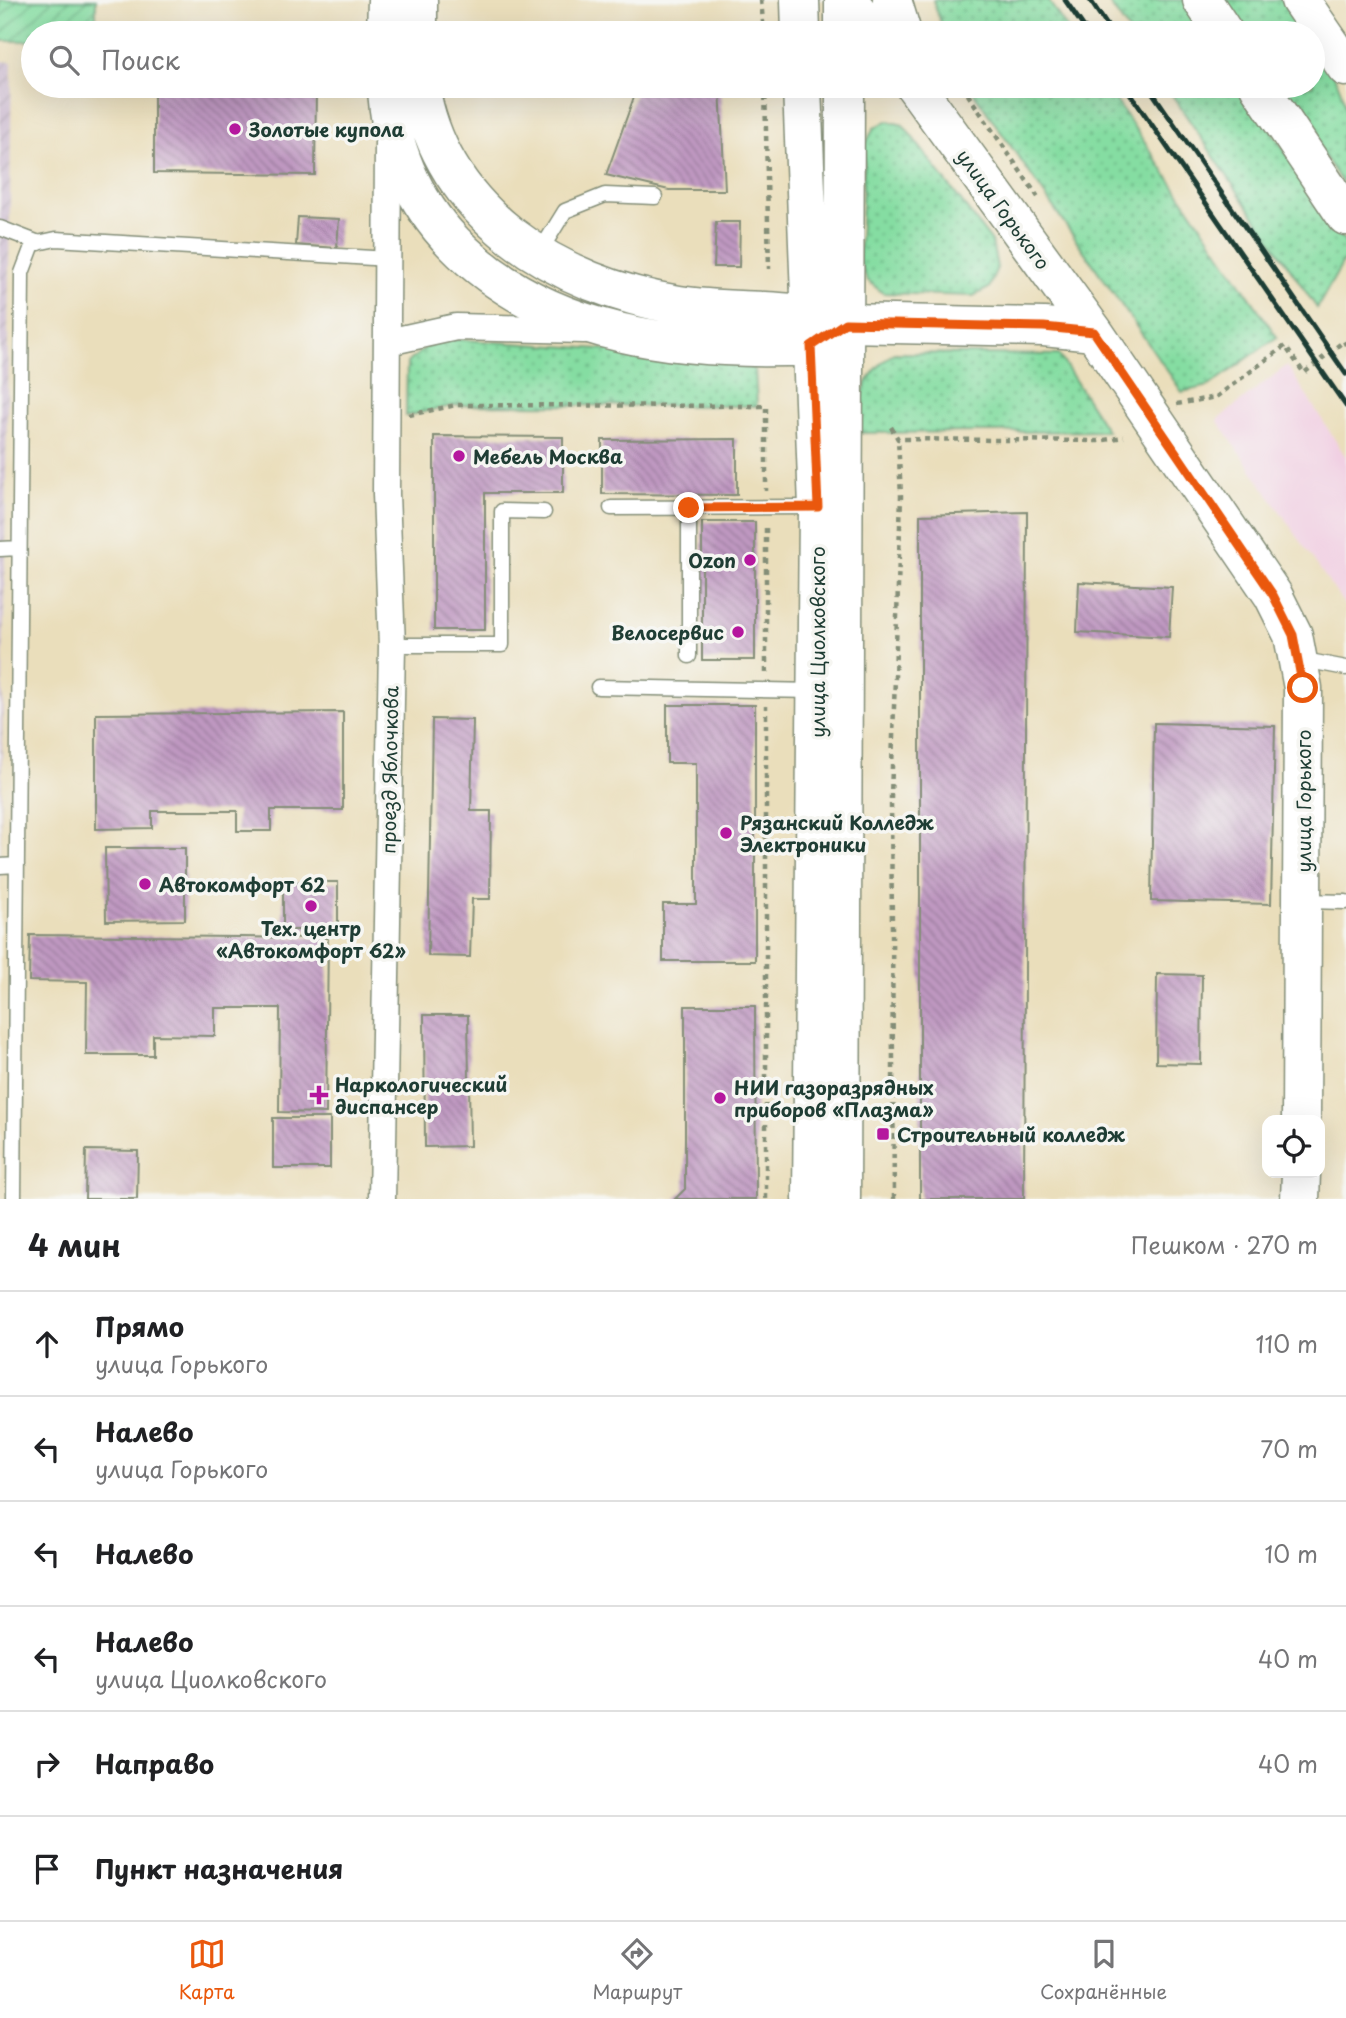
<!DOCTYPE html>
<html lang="ru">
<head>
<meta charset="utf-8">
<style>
	:root { --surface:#fff; --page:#f6f6f6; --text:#202124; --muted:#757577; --line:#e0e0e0; --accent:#ea580c }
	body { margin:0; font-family:"Playpen Sans",sans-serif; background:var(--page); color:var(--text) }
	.controls { position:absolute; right:21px; bottom:21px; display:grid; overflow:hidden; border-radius:14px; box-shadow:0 7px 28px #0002 }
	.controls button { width:63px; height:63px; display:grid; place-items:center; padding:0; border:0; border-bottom:2px solid var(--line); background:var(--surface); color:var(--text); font:35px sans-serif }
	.stop { position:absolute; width:21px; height:21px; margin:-16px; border:5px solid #ea580c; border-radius:50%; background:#fff }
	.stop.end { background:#ea580c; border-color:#fff; box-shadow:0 2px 7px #0008 }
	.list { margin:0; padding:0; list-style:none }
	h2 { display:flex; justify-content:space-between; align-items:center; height:91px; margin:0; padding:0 28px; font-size:30px }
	h2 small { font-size:23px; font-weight:400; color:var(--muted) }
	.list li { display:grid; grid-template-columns:46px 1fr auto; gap:21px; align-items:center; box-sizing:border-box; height:105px; padding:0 28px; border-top:2px solid var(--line) }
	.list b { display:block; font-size:26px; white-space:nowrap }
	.list p { margin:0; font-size:23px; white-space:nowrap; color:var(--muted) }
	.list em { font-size:23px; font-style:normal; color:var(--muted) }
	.icon { flex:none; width:38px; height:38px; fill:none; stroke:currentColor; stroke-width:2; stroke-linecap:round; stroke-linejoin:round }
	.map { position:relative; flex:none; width:1346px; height:1199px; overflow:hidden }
	.search { position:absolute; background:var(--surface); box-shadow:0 7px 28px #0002; left:21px; right:21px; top:21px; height:77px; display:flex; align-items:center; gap:18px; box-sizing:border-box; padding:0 24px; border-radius:38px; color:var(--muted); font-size:26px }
	.sheet { height:721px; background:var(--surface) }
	nav { display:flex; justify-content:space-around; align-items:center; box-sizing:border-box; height:98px; border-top:2px solid var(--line); background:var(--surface); font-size:19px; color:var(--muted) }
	nav a { display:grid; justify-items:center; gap:4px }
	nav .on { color:var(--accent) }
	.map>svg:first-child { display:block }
</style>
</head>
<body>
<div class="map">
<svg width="1346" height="1199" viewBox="0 0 1346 1199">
	<defs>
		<pattern id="industrial-furrows" width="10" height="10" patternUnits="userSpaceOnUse" patternTransform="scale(1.75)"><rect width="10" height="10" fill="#cebed1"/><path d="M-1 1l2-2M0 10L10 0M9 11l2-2" fill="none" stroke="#b0a4b4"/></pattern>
		<pattern id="grass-dots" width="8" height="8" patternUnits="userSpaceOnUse" patternTransform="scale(1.75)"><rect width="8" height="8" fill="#85dda2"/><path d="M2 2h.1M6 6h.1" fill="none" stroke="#6cb485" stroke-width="1.8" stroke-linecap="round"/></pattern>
		<pattern id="garden-furrows" width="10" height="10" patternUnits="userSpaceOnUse" patternTransform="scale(1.75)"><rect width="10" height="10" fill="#85dda2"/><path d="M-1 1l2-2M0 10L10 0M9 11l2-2" fill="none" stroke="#6cb485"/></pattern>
		<pattern id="building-back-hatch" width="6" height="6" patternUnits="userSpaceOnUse" patternTransform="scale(1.75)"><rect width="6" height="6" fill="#bf98c1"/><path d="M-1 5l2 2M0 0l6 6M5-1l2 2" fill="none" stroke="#9b7d9e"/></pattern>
	</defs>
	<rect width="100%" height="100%" fill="#f6f6f2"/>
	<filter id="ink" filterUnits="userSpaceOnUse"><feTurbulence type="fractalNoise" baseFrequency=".0143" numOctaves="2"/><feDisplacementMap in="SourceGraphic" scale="14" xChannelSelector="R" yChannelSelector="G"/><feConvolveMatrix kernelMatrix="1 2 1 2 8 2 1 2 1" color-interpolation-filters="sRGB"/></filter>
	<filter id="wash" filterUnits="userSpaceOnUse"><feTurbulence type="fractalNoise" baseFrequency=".00686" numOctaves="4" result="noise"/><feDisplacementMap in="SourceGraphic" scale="28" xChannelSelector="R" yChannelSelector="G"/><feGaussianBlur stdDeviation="1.57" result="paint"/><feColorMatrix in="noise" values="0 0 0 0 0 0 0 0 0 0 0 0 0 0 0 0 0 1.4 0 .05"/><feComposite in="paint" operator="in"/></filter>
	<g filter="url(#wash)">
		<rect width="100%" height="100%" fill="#eadebb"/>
		<path fill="#f1d0e3" d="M1287,365l59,92v150l-129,-187z"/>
		<path fill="url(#industrial-furrows)" d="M0,61l12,1 -12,838z"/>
		<path fill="url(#grass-dots)" stroke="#528d6b" stroke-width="2" d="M933,0h115l22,33h-126z
			M1107,0h79l22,33h-78z
			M1223,0h59l23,33h-61z
			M1313,44c16,24 33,44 33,75 -2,14 -6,15 -4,32l4,4v34l-67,-103h34z
			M969,86h137l171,251 -68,49 -27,6z
			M1166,86h76l104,158v13l-29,51z
			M887,121l16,4 89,117 5,26 -8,20 -16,8 -90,-3 -16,-13 -8,-20 6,-115 9,-17z
			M437,338l296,20 22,12 2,36 -301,-1 -50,11 1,-53z
			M894,353l165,2 48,76 -247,2c0,-40 2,-56 34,-80z"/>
		<path fill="url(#garden-furrows)" stroke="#528d6b" stroke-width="2" d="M0,0h96v33h-63v8h-33z"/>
		<g id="blocks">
			<path fill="url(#building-back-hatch)" d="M154,86h162l-1,89 -161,-2z
				M638,86h82l5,104h-56l-63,-15z
				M298,217l41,2 -2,29 -41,-3z
				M716,222h24l-1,45h-25z
				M434,436l129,1v56h-78v137h-51z
				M737,439v56l-135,-1v-54z
				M1027,512l-3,687h-104v-684z
				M702,522h53v138h-53z
				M1079,582l93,5 -3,50 -92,-5z
				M667,705h88v256h-92v-57h33v-141h-29z
				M343,712v98h-72v21h-34v-20h-85v17l-56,1v-115z
				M432,719l41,1 -2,91h20l-1,88h-18l-2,58 -42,-1z
				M1154,723l121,3 -4,178 -120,-3z
				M105,848h80v72l-79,1z
				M283,882h55v48h-55z
				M30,935l298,3 -2,175 -47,-1 1,-104h-65v28l-62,-1v20h-67l1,-73 -58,-1z
				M1157,974l45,1 -1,89 -45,-1z
				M685,1006h70l1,193h-81l10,-10z
				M424,1015h44l2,131 -45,1z
				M273,1118h57v50h-57z
				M86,1150l52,1 -1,48h-52z"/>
		</g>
	</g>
	<g filter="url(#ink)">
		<use href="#blocks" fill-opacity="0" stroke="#848e78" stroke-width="2"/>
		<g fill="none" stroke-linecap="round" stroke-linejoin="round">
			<g stroke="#848e78" stroke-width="17">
				<path id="lane" d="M0,228l39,15
					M539,253l26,-42 40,-16 50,2
					M611,508l205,-1
					M689,508v148
					M0,549l19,-1
					M392,645h110v-134l42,1
					M1299,659l47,9
					M598,687l217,4
					M0,866l17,-1
					M1305,901l41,1
					M14,1199l8,-926 11,-29 23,-5 333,20"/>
			</g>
			<g stroke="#848e78" stroke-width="29">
				<path id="street" d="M388,342l68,-15 128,3
					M382,1199l10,-554 -6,-151 2,-351"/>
			</g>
			<g stroke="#848e78" stroke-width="41">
				<path id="secondary" d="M848,0l26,33
					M892,0l10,33
					M1202,0l22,33
					M1300,0l46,67
					M915,86l179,246 179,263 20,40 10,53 -2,432
					M1259,86l87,130
					M845,323l199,4 50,5
					M1300,1199l1,-26"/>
			</g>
			<g stroke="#848e78" stroke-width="41">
				<path id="primary" d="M800,0l1,33
					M844,0v33
					M386,33l1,-33
					M418,33v-33
					M387,86c2,59 26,115 67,157 92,95 232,109 357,103
					M420,86c21,128 138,200 259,219 51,8 104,2 154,15
					M802,86l16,421 -6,692
					M841,1199l4,-1113"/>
			</g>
			<path stroke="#848e78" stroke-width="4.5" stroke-dasharray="5 5" stroke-linecap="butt" d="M761,0l3,33
				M765,86l4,183
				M962,86l76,111
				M1177,404l39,-7 69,-51 19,27 40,-32 2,4
				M409,415l47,-10 310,1v85
				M891,427l7,12 200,2 26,-4
				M766,673v-149
				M766,1199v-493
				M894,1199l-3,-402 10,-301 -3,-57"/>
			<use href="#lane" stroke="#fff" stroke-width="14"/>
			<use href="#street" stroke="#fff" stroke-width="26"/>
			<use href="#secondary" stroke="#fff" stroke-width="38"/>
			<use href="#primary" stroke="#fff" stroke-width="38"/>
			<path stroke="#1f3d34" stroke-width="5" d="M1065,0l23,33
				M1090,0l22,33
				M1125,86l221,320
				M1148,86l198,288"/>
		</g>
	</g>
	<g fill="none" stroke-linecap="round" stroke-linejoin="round" filter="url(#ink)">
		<path stroke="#ea580c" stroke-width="9" d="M689,508l129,-1 -7,-161 34,-23 199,4 50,5 179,263 20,40 10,53"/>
	</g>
	<g fill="#b5179e" stroke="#f6f6f2" stroke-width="2.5">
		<circle cx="235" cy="129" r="7"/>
		<circle cx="459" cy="456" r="7"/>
		<circle cx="750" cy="560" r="7"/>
		<circle cx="738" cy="632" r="7"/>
		<circle cx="726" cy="833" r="7"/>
		<circle cx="145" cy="884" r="7"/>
		<circle cx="311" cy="906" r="7"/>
		<path d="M315.5 1084.5h7v7h7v7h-7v7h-7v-7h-7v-7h7z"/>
		<circle cx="720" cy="1098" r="7"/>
		<rect x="876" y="1127" width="14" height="14" rx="3.5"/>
	</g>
	<g text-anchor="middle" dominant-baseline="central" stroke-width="7" stroke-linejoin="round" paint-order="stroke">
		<g font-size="19" font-weight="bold" fill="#1f3d34" stroke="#f6f6f2" text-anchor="start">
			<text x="249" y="129">Золотые купола</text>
			<text x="473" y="456">Мебель Москва</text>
			<text x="736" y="560" text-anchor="end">Ozon</text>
			<text x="724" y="632" text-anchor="end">Велосервис</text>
			<text x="740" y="822">Рязанский Колледж<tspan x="740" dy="22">Электроники</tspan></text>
			<text x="159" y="884">Автокомфорт 62</text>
			<text x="311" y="928" text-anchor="middle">Тех. центр<tspan x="311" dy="22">«Автокомфорт 62»</tspan></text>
			<text x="335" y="1084">Наркологический<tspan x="335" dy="22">диспансер</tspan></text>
			<text x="734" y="1087">НИИ газоразрядных<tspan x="734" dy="22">приборов «Плазма»</tspan></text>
			<text x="897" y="1134">Строительный колледж</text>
		</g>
		<g font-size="19" fill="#1f3d34" stroke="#f6f6f2">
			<text transform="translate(1004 209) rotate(54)">улица Горького</text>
			<text transform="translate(817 642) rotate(-90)">улица Циолковского</text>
			<text transform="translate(389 770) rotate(-89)">проезд Яблочкова</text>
			<text transform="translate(1303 801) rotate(-90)">улица Горького</text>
		</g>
	</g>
</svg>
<div class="controls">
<button><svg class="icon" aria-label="locate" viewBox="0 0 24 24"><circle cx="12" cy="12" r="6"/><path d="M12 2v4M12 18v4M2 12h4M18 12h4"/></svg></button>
</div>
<div class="stop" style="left:1303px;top:688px"></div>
<div class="stop end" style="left:689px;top:508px"></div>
<div class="search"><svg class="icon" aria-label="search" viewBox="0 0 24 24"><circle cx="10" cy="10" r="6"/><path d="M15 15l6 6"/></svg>Поиск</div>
</div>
<section class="sheet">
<h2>4 мин<small>Пешком · 270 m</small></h2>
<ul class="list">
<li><svg class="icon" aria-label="ahead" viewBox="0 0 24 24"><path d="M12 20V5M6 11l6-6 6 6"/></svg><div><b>Прямо</b><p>улица Горького</p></div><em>110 m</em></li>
<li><svg class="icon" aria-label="left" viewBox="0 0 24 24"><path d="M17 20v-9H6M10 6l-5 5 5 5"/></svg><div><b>Налево</b><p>улица Горького</p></div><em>70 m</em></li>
<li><svg class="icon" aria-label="left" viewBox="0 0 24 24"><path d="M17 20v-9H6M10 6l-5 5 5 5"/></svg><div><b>Налево</b></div><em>10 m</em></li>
<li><svg class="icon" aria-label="left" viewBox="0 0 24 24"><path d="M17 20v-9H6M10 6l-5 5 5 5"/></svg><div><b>Налево</b><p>улица Циолковского</p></div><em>40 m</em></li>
<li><svg class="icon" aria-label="right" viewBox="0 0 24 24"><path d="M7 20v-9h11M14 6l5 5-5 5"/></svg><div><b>Направо</b></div><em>40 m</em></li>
<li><svg class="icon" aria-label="arrive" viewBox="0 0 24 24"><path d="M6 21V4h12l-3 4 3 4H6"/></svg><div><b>Пункт назначения</b></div></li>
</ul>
</section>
<nav>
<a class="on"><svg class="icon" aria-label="map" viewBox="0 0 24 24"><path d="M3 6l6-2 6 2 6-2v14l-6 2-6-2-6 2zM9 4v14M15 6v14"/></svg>Карта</a>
<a><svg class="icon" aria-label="directions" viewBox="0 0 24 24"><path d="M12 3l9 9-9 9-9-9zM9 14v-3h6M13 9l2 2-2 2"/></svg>Маршрут</a>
<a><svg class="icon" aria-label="saved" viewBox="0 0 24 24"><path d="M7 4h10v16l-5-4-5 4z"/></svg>Сохранённые</a>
</nav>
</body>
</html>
